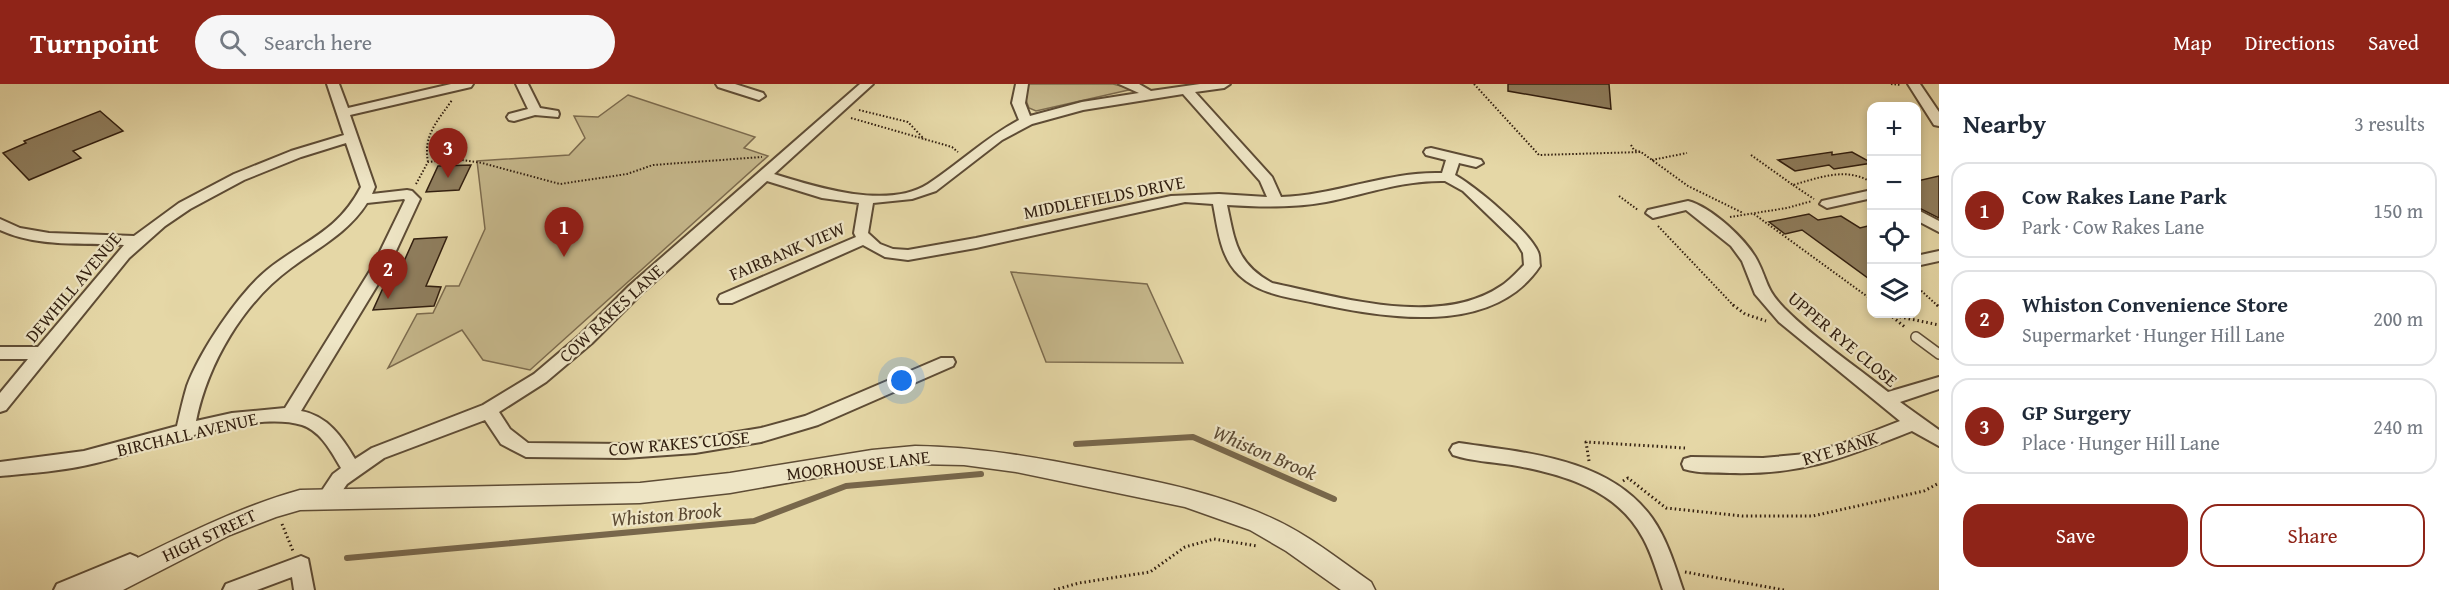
<!DOCTYPE html>
<html lang="en">
<head>
<meta charset="utf-8">
<style>
	:root { --surface:#fff; --page:#f6f6f7; --text:#1f2937; --muted:#747a83; --line:#e0e1e3; --accent:#8f2418 }
	body { margin:0; font-family:"Gentium Book Plus",serif; background:var(--page); color:var(--text) }
	.controls { position:absolute; right:18px; top:18px; display:grid; overflow:hidden; border-radius:12px; box-shadow:0 3px 9px #0003 }
	.controls button { width:54px; height:54px; display:grid; place-items:center; padding:0; border:0; border-bottom:2px solid var(--line); background:var(--surface); color:var(--text); font:30px sans-serif }
	.you { position:absolute; left:902px; top:297px; width:21px; height:21px; margin:-15px; border:4px solid #fff; border-radius:50%; background:#1a73e8; box-shadow:0 0 0 9px #1a73e833 }
	.badge { display:grid; place-items:center; width:39px; height:39px; border-radius:50%; background:var(--accent); color:#fff; font-size:20px; font-weight:700 }
	.pin { position:absolute; translate:-50% -50px; filter:drop-shadow(0 2px 3px #0008) }
	.pin::after { content:''; position:absolute; top:32px; width:21px; height:18px; background:inherit; clip-path:polygon(0 0,100% 0,50% 100%) }
	.list { margin:0; padding:0; list-style:none }
	h2 { display:flex; justify-content:space-between; align-items:center; height:78px; margin:0; padding:0 24px; font-size:26px }
	h2 small { font-size:20px; font-weight:400; color:var(--muted) }
	.list li { display:grid; grid-template-columns:39px 1fr auto; gap:18px; align-items:center; box-sizing:border-box; height:96px; margin:0 12px 12px; padding:0 12px; border:2px solid var(--line); border-radius:18px }
	.list b { display:block; font-size:22px; white-space:nowrap }
	.list p { margin:0; font-size:20px; white-space:nowrap; color:var(--muted) }
	.list em { font-size:20px; font-style:normal; color:var(--muted) }
	.actions { display:flex; gap:12px; padding:18px 24px }
	.actions a { flex:1; padding:14px 0; border:2px solid var(--accent); border-radius:18px; text-align:center; font-size:21px; color:var(--accent) }
	.actions .main { background:var(--accent); color:#fff }
	.icon { flex:none; width:33px; height:33px; fill:none; stroke:currentColor; stroke-width:2; stroke-linecap:round; stroke-linejoin:round }
	.map { position:relative; flex:none; width:1939px; height:506px; overflow:hidden }
	header { display:flex; align-items:center; gap:36px; box-sizing:border-box; height:84px; padding:0 30px; background:var(--accent); color:#fff }
	header strong { font-size:28px }
	nav { display:flex; gap:33px; margin-inline-start:auto; font-size:21px }
	.search { width:420px; height:54px; background:var(--page); display:flex; align-items:center; gap:15px; box-sizing:border-box; padding:0 21px; border-radius:33px; color:var(--muted); font-size:22px }
	main { display:flex }
	aside { flex:1; background:var(--surface) }
	.map>svg:first-child { display:block }
</style>
</head>
<body>
<header>
<strong>Turnpoint</strong>
<div class="search"><svg class="icon" aria-label="search" viewBox="0 0 24 24"><circle cx="10" cy="10" r="6"/><path d="M15 15l6 6"/></svg>Search here</div>
<nav><a>Map</a><a>Directions</a><a>Saved</a></nav>
</header>
<main>
<div class="map">
<svg width="1939" height="506" viewBox="0 0 1939 506">
	<rect width="100%" height="100%" fill="#e5d7a6"/>
	<filter id="stains"><feTurbulence type="fractalNoise" baseFrequency=".00333" numOctaves="4"/><feColorMatrix values="0 0 0 0 .2 0 0 0 0 .09 0 0 0 0 .02 0 0 0 .5 -.17"/></filter>
	<radialGradient id="worn" r=".72"><stop offset=".6" stop-color="#630" stop-opacity="0"/><stop offset="1" stop-color="#630" stop-opacity=".3"/></radialGradient>
	<path fill="#c6b88c" stroke="#7c6b4e" stroke-width="1.5" d="M1028,0h85l20,5 -97,22 -7,-3c-4,-9 -6,-16 -1,-24z
		M628,11l127,42 -11,11 24,8 -238,214 -47,-10 -21,-30 -74,38 29,-54 16,-1 13,-27h13l26,-57 -8,-68 92,-6 16,-17 -11,-22 24,1z
		M1011,188l136,12 36,79 -137,-1z"/>
	<g fill="none" stroke-linecap="round" stroke-linejoin="round">
		<path stroke="#78674b" stroke-width="6" d="M1076,360l117,-7 141,62
			M347,474l407,-37 92,-35 135,-12"/>
	</g>
	<path fill="#8f7e5e" stroke="#311e0f" stroke-width="1.5" d="M1508,0h101l2,25 -103,-18z
		M100,27l23,20 -50,20 8,7 -52,22 -26,-27 23,-10 -2,-2z
		M1832,68v3l20,-3 20,11 -38,6 -5,-4 -34,6 -17,-11z
		M471,81l-12,25 -33,2 12,-26z
		M1939,92v42l-22,-11v-26z
		M1809,130l9,6 23,-4 19,12 12,-3v56l-70,-51 -17,4 -16,-12z
		M447,153l-21,49 15,1 -7,19 -61,4 10,-22h9l22,-49z"/>
	<g fill="none" stroke-linecap="round" stroke-linejoin="round">
		<g stroke="#5e4c35" stroke-width="12">
			<path id="service" d="M1916,253l23,17"/>
		</g>
		<g stroke="#5e4c35" stroke-width="4">
			<path id="minor" d="M327,0h12l9,24 103,-24h22l-2,3 -121,28 25,72 -3,7 35,-4 5,1 8,8 -31,67 -88,145c27,5 41,26 54,48l17,-11 111,-43 51,-31 46,-39 49,-49 231,-202h13l-99,90c42,13 113,36 154,10 32,-21 57,-46 91,-64l-7,-17 4,-19h12l-3,19 5,13 52,-14 57,-9 -20,-9h20l12,7 49,-7h30l-6,4 -29,4 77,85 9,20c55,-2 107,-26 161,-24l4,-13 -20,-5 -2,-3 2,-3 5,-1 50,12 2,3 -7,4 -17,-4 -4,12c21,12 74,56 83,77 2,4 1,10 2,14 -47,71 -155,52 -225,37 -26,-6 -55,-8 -76,-28 -19,-18 -21,-46 -26,-71l-28,-2 -209,46 -68,12 -23,-3 -22,-12 -131,58h-12l-2,-4 2,-4 136,-58 -2,-4 5,-30 -37,-5 -55,-17 -126,113 -49,49 -46,39 -47,30 11,17 18,14 97,1 70,-5 66,-11 44,-12 136,-58h12l2,4 -2,4 -135,59 -57,17 -66,11 -70,5 -99,-1 -25,-13 -16,-24 -101,38 -37,26 -13,19 -7,3 -7,-3 -3,-5 16,-24 8,-6c-9,-15 -20,-37 -39,-43 -52,-16 -153,26 -206,38 -32,8 -64,10 -96,13v-14l84,-11 93,-25c3,-13 6,-27 10,-40 13,-35 51,-92 80,-116 37,-30 70,-37 94,-83l-15,-44 -45,14 -57,23 -54,29 -25,17 -36,32 -123,152 -6,2v-19l28,-34h-28v-12h38l86,-102c-42,-3 -85,3 -124,-15v-11l20,9 29,5 85,3 45,-33 55,-29 57,-23 53,-16zM1183,10l77,87 7,16 -48,-3 -48,2 -195,42 -68,12 -15,-1 -13,-5 -12,-11 5,-30 39,-4 24,-8 66,-51 30,-16 51,-14zM1445,97l18,10 54,52 6,10 1,12c-7,7 -15,16 -23,21 -62,42 -162,11 -229,-3 -36,-20 -37,-41 -45,-78 33,2 66,3 99,-3 40,-8 78,-22 119,-21zM404,115l1,1 -32,66 -88,142 -53,5 -36,8c12,-58 47,-118 95,-153 28,-21 57,-35 76,-65z
				M516,0h12l12,24 18,3 1,3 -1,3 -23,-2 -21,6 -5,-1 -2,-3 2,-3 19,-5z
				M716,0h19l28,9 2,3 -6,4 -41,-13z
				M1908,0h12l19,28v14l-5,-1z
				M1872,106v8l-45,10 -7,-4 2,-3z
				M1688,117c23,6 58,38 69,59 11,21 8,28 27,48 31,31 70,57 104,84l51,-15v12l-39,13 39,28v16l-27,-15c-67,26 -107,44 -182,42 -15,-1 -31,1 -46,-4l-2,-5 2,-5 7,-2 72,1 43,-4 35,-10 59,-23 -121,-99 -24,-28 -13,-33 -11,-15 -45,-36 -33,8 -7,-5 2,-3z
				M1916,125l23,12v11l-23,-12z
				M1939,167v10l-23,5v-10z
				M1459,359c67,10 150,15 193,75 15,21 23,48 31,72h-20c-6,-17 -11,-36 -20,-52 -26,-49 -81,-64 -131,-73 -20,-3 -41,-4 -59,-10l-3,-5 3,-5z
				M130,470l7,3 3,6 -3,6 -50,21h-33l3,-6z
				M301,472l7,3 6,31h-20l-2,-13 -35,13h-34l3,-6z"/>
		</g>
		<g stroke="#5e4c35" stroke-width="3">
			<path id="tertiary" d="M915,362c66,1 125,12 190,25 55,11 110,22 162,45 38,16 71,43 104,66l4,8h-34l-55,-39 -36,-21 -65,-23 -169,-35 -52,-7 -49,-1 -43,4 -142,25 -90,10 -340,7 -24,7 -46,18 -107,55h-39l4,-8c70,-33 137,-71 212,-92l340,-7 90,-10 142,-23z"/>
		</g>
		<path stroke="#311e0f" stroke-width="2" stroke-dasharray="1.5 2" stroke-linecap="butt" d="M1474,0l65,71 102,-3
			M1891,0l10,1
			M859,26l49,12 16,17
			M851,34l101,29 6,5
			M1631,61l3,5 7,2 47,34 55,27
			M1751,71l42,30c25,-7 52,-18 76,-4
			M1652,76l35,-7
			M428,78c-5,-27 9,-40 24,-62
			M416,100l12,-22 27,-3 27,4 78,21 67,-10 26,-9 109,-8
			M1793,101l21,14
			M1619,112l19,14
			M1754,130l118,86
			M1730,133l57,-9 25,-7
			M1658,142l77,81
			M1916,202l23,21"/>
		<path stroke="#311e0f" stroke-width="3" stroke-dasharray="1.5 3" stroke-linecap="butt" d="M1733,221l12,9 21,7
			M1937,221l2,2
			M1889,230l17,14
			M1891,231l48,10
			M1589,377l-3,-19 99,6
			M1623,397l5,-3 38,30 76,8h71l111,-25 15,-8
			M282,440l11,27
			M1685,488l99,18
			M1054,506l25,-7 71,-11 35,-25 29,-8 43,7"/>
		<use href="#service" stroke="#eee5c5" stroke-width="9"/>
		<use href="#minor" fill="#eee5c5" fill-rule="evenodd"/>
		<use href="#tertiary" fill="#eee5c5" fill-rule="evenodd"/>
	</g>
	<g text-anchor="middle" dominant-baseline="central" stroke-width="4.5" stroke-linejoin="round" paint-order="stroke">
		<g font-size="18" fill="#311e0f" stroke="#eee5c5">
			<text transform="translate(1104 113) rotate(-11)">MIDDLEFIELDS DRIVE</text>
			<text transform="translate(787 167) rotate(-23)">FAIRBANK VIEW</text>
			<text transform="translate(73 203) rotate(-50)">DEWHILL AVENUE</text>
			<text transform="translate(611 229) rotate(-43)">COW RAKES LANE</text>
			<text transform="translate(1843 255) rotate(40)">UPPER RYE CLOSE</text>
			<text transform="translate(187 350) rotate(-13)">BIRCHALL AVENUE</text>
			<text transform="translate(679 359) rotate(-5)">COW RAKES CLOSE</text>
			<text transform="translate(1840 364) rotate(-17)">RYE BANK</text>
			<text transform="translate(858 381) rotate(-7)">MOORHOUSE LANE</text>
			<text transform="translate(209 451) rotate(-25)">HIGH STREET</text>
		</g>
		<g font-size="20" font-style="italic" fill="#5b4932" stroke="#eee5c5">
			<text transform="translate(1265 368) rotate(23)">Whiston Brook</text>
			<text transform="translate(666 430) rotate(-5)">Whiston Brook</text>
		</g>
	</g>
	<rect width="100%" height="100%" filter="url(#stains)"/>
	<rect width="100%" height="100%" fill="url(#worn)"/>
</svg>
<div class="controls">
<button>+</button>
<button>−</button>
<button><svg class="icon" aria-label="locate" viewBox="0 0 24 24"><circle cx="12" cy="12" r="6"/><path d="M12 2v4M12 18v4M2 12h4M18 12h4"/></svg></button>
<button><svg class="icon" aria-label="layers" viewBox="0 0 24 24"><path d="M12 4l9 5-9 5-9-5zM3 14l9 5 9-5"/></svg></button>
</div>
<div class="you"></div>
<div class="pin badge" style="left:564px;top:173px">1</div>
<div class="pin badge" style="left:388px;top:215px">2</div>
<div class="pin badge" style="left:448px;top:94px">3</div>
</div>
<aside>
<h2>Nearby<small>3 results</small></h2>
<ul class="list">
<li><span class="badge">1</span><div><b>Cow Rakes Lane Park</b><p>Park · Cow Rakes Lane</p></div><em>150 m</em></li>
<li><span class="badge">2</span><div><b>Whiston Convenience Store</b><p>Supermarket · Hunger Hill Lane</p></div><em>200 m</em></li>
<li><span class="badge">3</span><div><b>GP Surgery</b><p>Place · Hunger Hill Lane</p></div><em>240 m</em></li>
</ul>
<div class="actions"><a class="main">Save</a><a>Share</a></div>
</aside>
</main>
</body>
</html>
